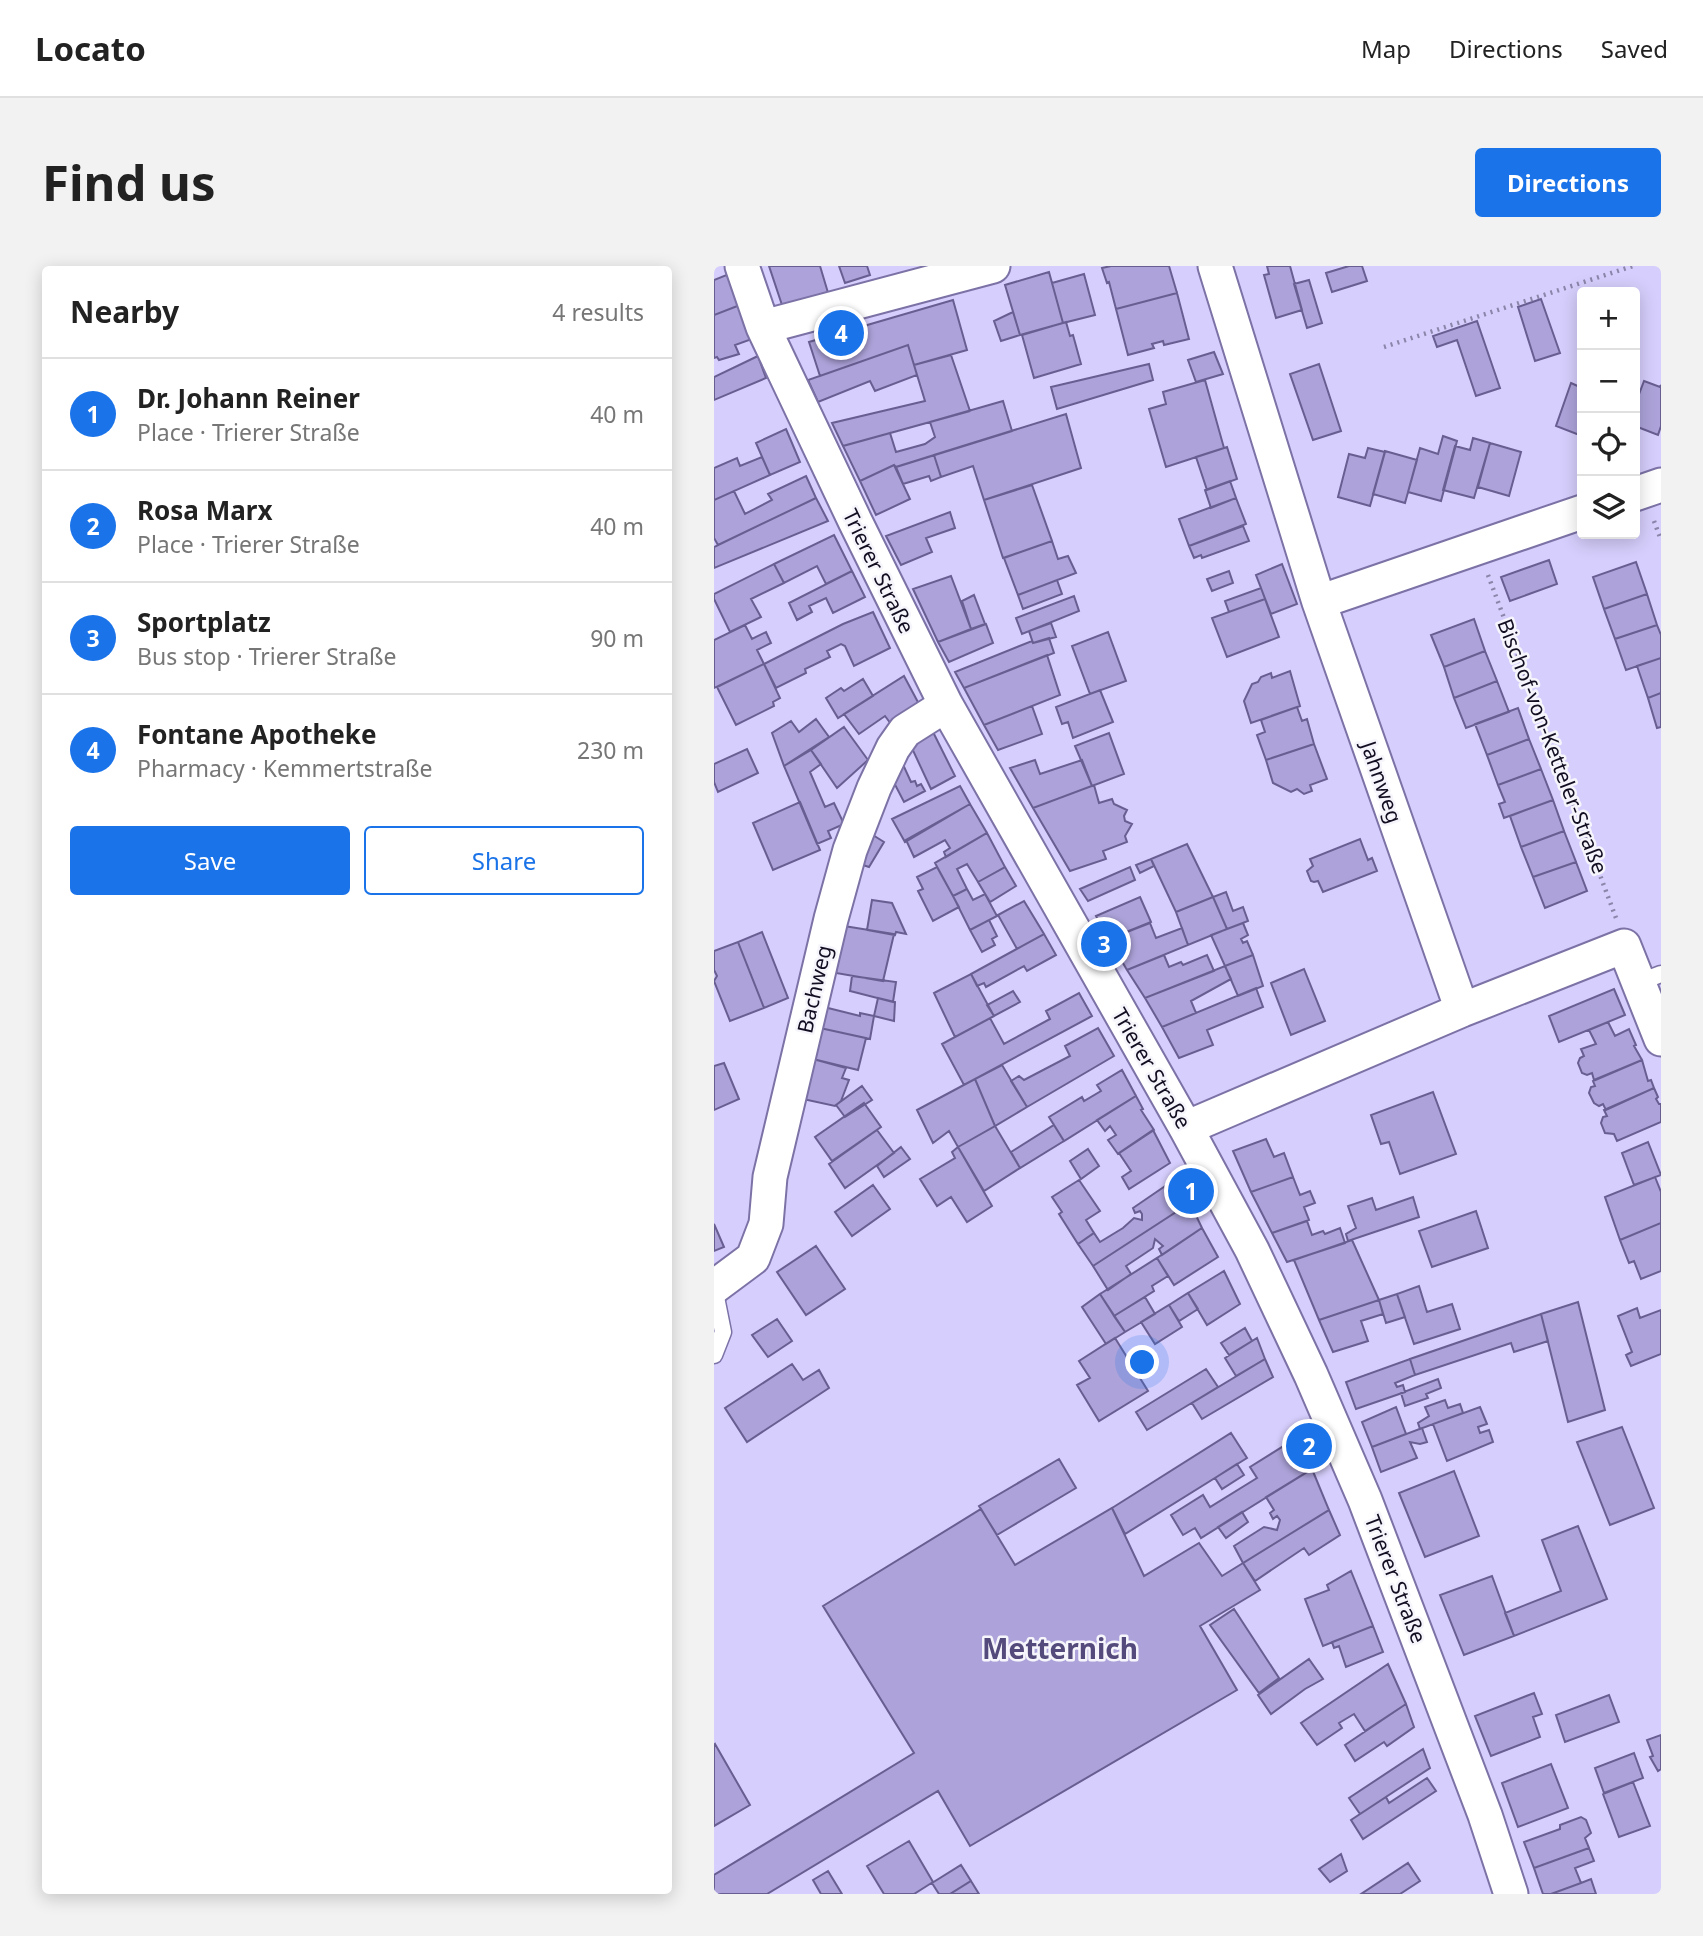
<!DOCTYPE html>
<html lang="en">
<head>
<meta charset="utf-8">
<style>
	:root { --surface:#fff; --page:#f2f2f2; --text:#222; --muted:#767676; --line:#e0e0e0; --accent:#1a73e8 }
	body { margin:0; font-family:"Noto Sans",sans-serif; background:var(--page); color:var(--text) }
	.controls { position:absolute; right:21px; top:21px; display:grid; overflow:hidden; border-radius:7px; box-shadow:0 4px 18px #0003 }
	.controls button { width:63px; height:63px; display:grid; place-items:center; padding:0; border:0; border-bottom:2px solid var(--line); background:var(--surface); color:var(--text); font:35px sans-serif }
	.you { position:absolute; left:429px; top:1097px; width:24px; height:24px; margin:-18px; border:5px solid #fff; border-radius:50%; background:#1a73e8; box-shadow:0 0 0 10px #1a73e833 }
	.badge { display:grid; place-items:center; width:46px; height:46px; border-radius:50%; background:var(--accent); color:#fff; font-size:23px; font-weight:700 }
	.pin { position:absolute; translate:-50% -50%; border:4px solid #fff; box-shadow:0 2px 7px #0006 }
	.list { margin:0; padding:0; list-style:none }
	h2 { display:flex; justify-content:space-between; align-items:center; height:91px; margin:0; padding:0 28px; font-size:30px }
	h2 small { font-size:23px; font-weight:400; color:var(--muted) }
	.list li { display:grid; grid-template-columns:46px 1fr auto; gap:21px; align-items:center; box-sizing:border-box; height:112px; padding:0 28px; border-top:2px solid var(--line) }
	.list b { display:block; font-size:26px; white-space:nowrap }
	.list p { margin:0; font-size:23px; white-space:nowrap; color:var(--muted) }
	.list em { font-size:23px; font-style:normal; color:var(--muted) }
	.actions { display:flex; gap:14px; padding:21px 28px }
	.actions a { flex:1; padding:16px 0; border:2px solid var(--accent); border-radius:7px; text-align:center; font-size:24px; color:var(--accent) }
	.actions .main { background:var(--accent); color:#fff }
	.icon { flex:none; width:38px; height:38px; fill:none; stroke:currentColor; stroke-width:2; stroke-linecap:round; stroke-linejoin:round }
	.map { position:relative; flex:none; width:947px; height:1628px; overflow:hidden; border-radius:7px }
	header { display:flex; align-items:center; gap:42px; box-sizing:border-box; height:98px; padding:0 35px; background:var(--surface); border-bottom:2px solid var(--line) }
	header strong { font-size:33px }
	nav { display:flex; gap:38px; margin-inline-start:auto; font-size:24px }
	.intro { display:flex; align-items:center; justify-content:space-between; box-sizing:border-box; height:168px; padding:0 42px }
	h1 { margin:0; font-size:49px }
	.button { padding:18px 32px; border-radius:7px; background:var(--accent); color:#fff; font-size:24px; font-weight:700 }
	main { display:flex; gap:42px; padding:0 42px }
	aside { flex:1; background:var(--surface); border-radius:7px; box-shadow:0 4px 18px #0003 }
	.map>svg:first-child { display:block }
</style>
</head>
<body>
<header>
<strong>Locato</strong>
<nav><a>Map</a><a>Directions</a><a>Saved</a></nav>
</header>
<div class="intro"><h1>Find us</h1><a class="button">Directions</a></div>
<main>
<aside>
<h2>Nearby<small>4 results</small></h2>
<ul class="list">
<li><span class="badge">1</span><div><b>Dr. Johann Reiner</b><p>Place · Trierer Straße</p></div><em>40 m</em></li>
<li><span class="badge">2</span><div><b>Rosa Marx</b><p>Place · Trierer Straße</p></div><em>40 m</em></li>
<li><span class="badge">3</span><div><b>Sportplatz</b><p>Bus stop · Trierer Straße</p></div><em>90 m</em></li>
<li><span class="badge">4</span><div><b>Fontane Apotheke</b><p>Pharmacy · Kemmertstraße</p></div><em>230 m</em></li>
</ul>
<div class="actions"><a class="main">Save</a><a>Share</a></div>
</aside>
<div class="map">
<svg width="947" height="1628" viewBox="0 0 947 1628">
	<rect width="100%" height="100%" fill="#d6cefc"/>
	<path fill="#ada3da" stroke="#695e91" stroke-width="2" d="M55,0h51l9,30 -45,15z
		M125,0h28l3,9 -25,8z
		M397,0h58l8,27 -61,16 -7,-27 -2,1 -5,-15z
		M553,0h23l12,44 -26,8 -12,-43 5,-1z
		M635,0h13l5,15 -35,11 -6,-19z
		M335,6l14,51 -43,12 -15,-50z
		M15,8l11,31 -26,10v-35z
		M370,8l11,41 -32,8 -11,-40z
		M595,14l13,43 -15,5 -13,-44z
		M463,27l12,46 -25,6 -1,-4 -11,3 2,4 -26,7 -12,-46z
		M827,33l19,54 -25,8 -17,-54z
		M239,34l14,50 -53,15 -6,-20 -88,31 -11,-34z
		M26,39l12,34 -17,6 4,9 -20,6 -2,-3 -3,1v-43z
		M299,46l7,23 -19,6 -7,-20z
		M763,55l23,67 -24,8 -19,-56 -20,7 -4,-11z
		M352,56l4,14 3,-1 8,29 -47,14 -12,-43z
		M194,79l9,30 -42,16 -5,-10 -52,21 -10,-22z
		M500,86l9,22 -27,8 -8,-22z
		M237,89l19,56 -127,35 -11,-23 93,-22 -11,-36z
		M44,90l8,22 -52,22v-23z
		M435,98l4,16 -96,29 -6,-22z
		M605,98l22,67 -28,9 -23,-66z
		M491,114l19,68 -58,19 -17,-58 17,-5 -3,-12z
		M930,115l16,6 1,-2v41l-3,9 -23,-9v-21z
		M857,117l11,5v48l-26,-10z
		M289,135l9,30 -116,36 -2,-2 -34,16 -17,-35 47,-13 6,19 29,-8 10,-7 -5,-15z
		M352,148l15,54 -97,32 -11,-34 -32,11 -7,-22z
		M72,163l14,33 -30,13 -14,-32z
		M729,170l14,5 -16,60 -33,-9 12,-44 18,6z
		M759,172l17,5 -16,55 -31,-8 12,-44 15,4z
		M776,177l31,9 -12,44 -31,-9z
		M513,181l10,32 -30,11 -11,-33z
		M654,182l17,4 -15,54 -32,-9 11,-43 16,4z
		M671,185l32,9 -12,43 -32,-9z
		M220,189l7,22 -10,4 -2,-5 -26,8 -7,-17z
		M48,191l8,18 -56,25v-32l23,-10 3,8z
		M180,199l16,34 -34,16 -16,-34z
		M92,210l10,22 -98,47 -4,-7v-38l20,-9 11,23 27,-14 -4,-6z
		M516,215l6,17 -25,10 -6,-18z
		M318,219l20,56 -49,17 -19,-58z
		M102,232l12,23 -114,47v-21z
		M522,232l10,26 -57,22 -10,-27z
		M236,246l5,16 -29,10 6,14 -31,13 -15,-29z
		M529,260l6,15 -47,17 -1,-3 -7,3 -5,-12z
		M120,269l18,36 -26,13 -9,-18 -33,17 -10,-19z
		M338,275l6,18 10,-3 8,17 -58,22 -14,-37z
		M835,294l8,24 -47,17 -9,-24z
		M922,296l11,32 -43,15 -11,-32z
		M60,298l10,19 -33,16 10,18 -31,15 -16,-33v-5z
		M568,298l15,40 -26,10 -15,-39z
		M138,305l13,26 -32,16 -7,-15 -17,8 3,6 -15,8 -8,-17z
		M515,305l4,12 -21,8 -5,-12z
		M237,310l20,53 -33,13 -25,-53z
		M343,314l5,14 -39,15 -5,-14z
		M547,322l4,11 -36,13 -4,-11z
		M933,328l10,31 -42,14 -11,-30z
		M260,329l11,29 -14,5 -9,-28z
		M360,330l5,15 -57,23 -6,-16z
		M551,333l14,38 -52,20 -15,-39z
		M159,346l17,36 -36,18 -9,-20 -4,-2 -14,7 3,6 -25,12 1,4 -30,15 -12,-24 79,-40z
		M760,353l11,32 -41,16 -13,-32z
		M337,357l5,14 -23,6 -4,-12z
		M272,358l7,19 -44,19 -11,-20z
		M31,359l7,14 14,-7 5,11 -14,7 7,14 -50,24v-48z
		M943,359l4,10v23l-35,12 -11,-31z
		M394,366l18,49 -36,13 -18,-48z
		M335,372l5,15 -90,35 -9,-16 77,-31 1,2z
		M771,385l12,30 -43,17 -10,-31z
		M333,389l13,40 -76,30 -20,-37z
		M947,392v35l-13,5 -11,-32z
		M50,398l16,34 -7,4 1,4 -38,19 -19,-38z
		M576,405l10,35 -49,17 -7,-22 8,-17 6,-2 3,-5 10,-4 1,5z
		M190,410l16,30 -29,18 -6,-8 -26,18 -15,-20z
		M149,413l10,17 -35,22 -12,-20 15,-10 3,3z
		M783,415l12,31 -43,16 -12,-30z
		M386,424l13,32 -40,16 -5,-16 -6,2 -6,-17z
		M947,427v34l-4,1 -9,-30z
		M318,440l10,28 -44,16 -14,-25z
		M583,441l5,14 5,-2 7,25 -48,16 -9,-25 8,-3 -4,-12z
		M804,442l11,31 -42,16 -12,-31z
		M102,453l13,18 -45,29 -12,-33 19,-12 8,11z
		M130,461l24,33 -31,28 -26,-38z
		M219,466l22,44 -24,13 -21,-45z
		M395,467l15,41 -32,12 -17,-40z
		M815,473l12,30 -43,16 -11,-30z
		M600,478l13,35 -17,6 2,6 -8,3 -7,-5 -6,3 -18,-9 -7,-23z
		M33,483l11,24 -40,19 -4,-10v-18z
		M97,484l10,14 -11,8 15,35 9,-4 10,21 -16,7 3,7 -14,6 -33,-78z
		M186,492l11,24 4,-1 2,5 4,-2 4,7 -21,11 -14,-27z
		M321,494l5,14 42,-14 10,26 -59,22 -23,-40z
		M827,503l12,31 -49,18 -5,-14 6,-2 -7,-17z
		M380,519l5,18 13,-4 2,5 13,6 -3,6 1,5 7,3 -7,12 2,6 -24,9 3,8 -36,12 -37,-63z
		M246,520l10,18 -65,38 -13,-23z
		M839,534l11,31 -43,16 -11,-31z
		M86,536l20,48 -47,20 -20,-47z
		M256,538l17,29 -41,24 -2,-5 6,-4 -5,-8 -31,17 -8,-17z
		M850,565l12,31 -43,15 -12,-30z
		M154,566l16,10 -15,25 -12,-4z
		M273,567l18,34 -27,15 -11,-18 -10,5 10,20 -14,7 -18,-33z
		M646,573l8,21 4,-2 5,13 -54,21 -5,-11 -4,1 -3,-1 -4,-10 6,-5 -3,-7z
		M473,578l26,53 -37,15 -25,-53z
		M437,593l3,7 -14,7 -4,-8z
		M862,596l11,29 -42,17 -12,-31z
		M223,601l22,40 -26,14 -15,-30 5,-2 -6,-12z
		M291,601l11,19 -26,16 -12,-20z
		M416,601l5,13 -47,21 -8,-12z
		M253,623l6,11 12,-6 12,22 -27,14 -17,-34z
		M512,626l7,19 10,-4 5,14 -21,8 -14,-32z
		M426,631l11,25 -42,17 -13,-23z
		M499,631l14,32 -39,16 -12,-33z
		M158,634l20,3 14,31 -10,-2 -1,3 -28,-5z
		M310,635l20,33 -27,15 -19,-34z
		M275,654l8,16 -5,3 3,6 -13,7 -12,-22z
		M436,657l6,15 26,-10 6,17 -61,25 -18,-31z
		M529,657l5,12 -7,4 2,4 4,-2 6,14 -28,11 -14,-31z
		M130,660l50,8 -11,47 -47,-8z
		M48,666l26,66 -24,10 -26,-66z
		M330,668l12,21 -29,16 -3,-5 -38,21 -2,-4 -7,3 -6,-12z
		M24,676l26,66 -34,13 -16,-40 3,-5 -3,-6v-19z
		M450,689l5,12 12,-5 2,3 24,-10 7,16 -69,27 -18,-28z
		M539,689l10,31 -25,10 -13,-30z
		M511,700l6,13 -40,22 5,12 -34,14 -17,-29z
		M590,703l21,52 -34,14 -20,-52z
		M257,708l23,42 -39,21 -21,-44z
		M138,710l44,6 -3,20 -43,-11z
		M542,722l7,19 -56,23 6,15 -34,13 -17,-31z
		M900,723l11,26 -66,27 -10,-26z
		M299,725l7,11 -26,14 -7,-11z
		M365,727l13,23 -128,69 -22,-41 48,-26 14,26 46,-25 -4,-8z
		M164,732l17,4 -1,19 -20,-5z
		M110,741l36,9v-3l14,3 -4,23 -50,-11z
		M894,756l7,14 14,-7 7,16 -2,1 8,14 -48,20 -2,-7 -5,2 -5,-2 -4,-10 2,-5 4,-2 -3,-7 15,-5 -7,-14z
		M106,762l46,10 -8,32 -45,-11z
		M384,762l16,28 -87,51 -16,-26 8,-5 5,4 46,-24 -5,-10z
		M99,793l33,9 -4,10 7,2 -8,21 -6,5 -32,-7z
		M928,794l6,21 3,-1 3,8 -48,22 -3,-6 -4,2 -5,-3 -5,-10 2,-6 4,-1 -2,-5z
		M10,797l15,36 -25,11v-44z
		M288,799l25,42 -32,19 -20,-47z
		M408,804l14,26 -72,45 -15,-24 33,-20 2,4 17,-10 -4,-6z
		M261,813l20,47 -37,21 -9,-16 -16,12 -16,-33z
		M148,820l10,14 -27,17 -9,-12z
		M940,822l4,9 -2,2 3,5h2v18l-44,19 -3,-7 -9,-1 -4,-10 2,-6 4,-1 -3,-6z
		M719,826l23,62 -56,20 -11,-32 -8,2 -10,-29z
		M422,830l7,13 -2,1 13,20 -36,24 -10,-14 8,-5 -6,-9 -5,5 -8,-11z
		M150,837l17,24 -49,34 -17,-24z
		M340,859l10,16 -44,27 -9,-16z
		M281,860l25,42 -36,23 -26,-44z
		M163,864l17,23 -49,35 -16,-24z
		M439,864l17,33 -41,26 -7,-12 9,-6 -12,-18z
		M552,873l8,18 10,-4 9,24 -42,15 -18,-41z
		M934,876l13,33 -27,10 -12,-32z
		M187,881l9,12 -26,18 -7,-11z
		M244,881l34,59 -25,16 -16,-25 -14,9 -17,-27 35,-21 -3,-6z
		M374,883l11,17 -18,13 -11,-18z
		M579,911l7,18 10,-4 5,12 -11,4 5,13 -37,13 -21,-41z
		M941,911l6,15v31l-41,17 -15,-43z
		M463,912l13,25 -97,63 -15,-22 16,-11 6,9 23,-14 11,-10 8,2v-6l-2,-3 -5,2 -2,-5z
		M365,914l21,31 -14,9 8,13 -16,11 -19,-30 3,-2 -10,-15z
		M159,919l17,24 -38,27 -17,-24z
		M699,931l6,20 -71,24 -2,-7 10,-6 -8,-22 24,-8 4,12z
		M476,937l12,25 -40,27 -3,-6 4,-3 -8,-7 -2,9 -27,18 5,8 -23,16 -15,-24z
		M762,945l12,37 -56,19 -13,-36z
		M593,955l5,14 11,-4 2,3 15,-6 5,15 -58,19 -15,-29z
		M947,957v48l-20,8 -7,-18 -5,2 -9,-23z
		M0,958l10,23 -10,4z
		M488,962l16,29 -44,28 -17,-27z
		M638,974l27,60 -60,20 -25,-60z
		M102,980l29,43 -39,26 -29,-43z
		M443,992l11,18 -16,10 2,5 -40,25 -14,-22z
		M510,1005l16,33 -33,21 -19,-32z
		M705,1020l8,26 25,-8 8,25 -46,15 -17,-50z
		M474,1027l10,16 -19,12 -10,-16z
		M386,1028l25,38 -19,12 -24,-37z
		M683,1028l8,23 -19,6 -7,-23z
		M431,1031l10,17 -30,18 -11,-16z
		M665,1034l4,14 -22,7 7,20 -35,11 -14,-32z
		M864,1036l27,108 -37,12 -27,-108z
		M455,1039l13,22 -27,17 -14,-22z
		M923,1042l3,10 21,-8v44l-30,12 -5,-11 6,-3 -14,-36z
		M827,1048l7,27 -34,11 -3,-9 -96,32 -5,-16z
		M63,1053l15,22 -24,16 -16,-22z
		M531,1062l7,13 -23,14 -8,-12z
		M401,1072l33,53 -49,30 -22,-36 13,-7 -11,-17z
		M543,1072l8,21 -29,17 -11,-18z
		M551,1093l8,18 -71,42 -10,-16z
		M696,1093l5,16 -20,8 2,4 6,-2 2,7 -49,17 -10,-27z
		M78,1098l11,16 16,-10 10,18 -82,54 -22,-34z
		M492,1103l12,18 -71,43 -11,-18z
		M724,1113l3,9 -15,6 2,4 -23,8 -4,-13z
		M731,1134l3,8 12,-4 3,9 -43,16 -2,-6 11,-7 -4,-9z
		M682,1141l10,27 -34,13 -10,-25z
		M766,1141l7,17 -9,3 2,6 9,-3 4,12 -46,19 -14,-37z
		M908,1161l32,81 -44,17 -33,-83z
		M708,1162l5,14 -7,2 -10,-2 7,16 -36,14 -9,-25z
		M517,1167l16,25 -122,76 -13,-26z
		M584,1171l14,32 -111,69 -6,-10 -12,7 -12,-20 32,-20 7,12 47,-29 -7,-11z
		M345,1193l17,29 -79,47 -18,-29z
		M523,1198l7,11 -22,14 -7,-11z
		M598,1203l17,41 -86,53 -9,-17 30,-19 13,3 3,-10 -3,-4 -4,3 -3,-6 4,-3 -8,-13z
		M740,1205l25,65 -54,21 -26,-64z
		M398,1242l32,68 55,-33 23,33 21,-13 17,27 -60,36 37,64 -267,156 -32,-55 -171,103h-53v-19l200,-122 -91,-147 158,-97 34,56z
		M615,1244l11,25 -31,20 -5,-7 -49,33 -12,-18z
		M528,1246l6,10 -22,16 -8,-11z
		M864,1260l29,73 -93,37 -9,-23 56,-22 -19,-51z
		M637,1305l22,55 -50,20 -18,-47 24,-9 -2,-5z
		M778,1310l22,60 -50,19 -24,-60z
		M520,1343l45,69 -20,15 -49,-68z
		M659,1360l10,26 -37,15 -7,-21 -5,2 -2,-6z
		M595,1393l14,20 -18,10 -34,25 -13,-19z
		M674,1398l18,40 -41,27 -11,-17 -15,9 3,5 -25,17 -16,-22z
		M820,1427l8,21 -9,3 7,20 -49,19 -16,-40z
		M895,1429l10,27 -54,20 -9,-27z
		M692,1438l8,23 -27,19 -3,-4 -29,19 -10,-16z
		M947,1469v34l-3,2 -8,-14 3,-1 -6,-16z
		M1,1478l35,61 -36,21v-81z
		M709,1483l7,19 -70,46 -11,-16z
		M920,1487l9,25 -39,15 -9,-25z
		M837,1498l17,44 -50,19 -16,-44z
		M713,1512l9,13 -73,48 -12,-19 35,-23 3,6z
		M919,1516l17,44 -31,11 -16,-43z
		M867,1551l5,3 5,13 -6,5 4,10 -55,20 -10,-26 36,-13v-4z
		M195,1575l24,41 -19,12h-30l-17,-28z
		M875,1582l5,13 -19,7 6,15 -30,11h-8l-9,-26z
		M627,1588l6,17 -17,11 -11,-13z
		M694,1597l12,18 -20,13h-39z
		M247,1599l10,16 -21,13h-11l-7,-11z
		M114,1605l14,23h-21l-8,-14z
		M877,1613l5,15h-45l30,-11z
		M257,1615l8,13h-29z"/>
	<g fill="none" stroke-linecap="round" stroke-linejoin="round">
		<g stroke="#7c72a6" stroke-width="19">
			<path id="lane" d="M926,716l21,-8
				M0,1089l9,-23 -9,-45"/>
		</g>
		<g stroke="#7c72a6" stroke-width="37">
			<path id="street" d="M28,0l21,61 92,194 91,184 240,423 66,122 59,125 54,125 120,315 26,79
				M501,0l104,336 143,408
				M49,61l230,-61
				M921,228l26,-9
				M605,336l263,-90
				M472,862l276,-118 162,-64 37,93
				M0,1021l39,-29 13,-34 4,-47 61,-258 19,-69 24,-62 19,-40 12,-17 41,-26"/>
		</g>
		<path stroke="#8c85aa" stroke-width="4.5" stroke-dasharray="2 5" stroke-linecap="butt" d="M670,81l249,-81
			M940,255l7,19
			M774,309l128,343"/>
		<use href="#lane" stroke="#fff" stroke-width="16"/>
		<use href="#street" stroke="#fff" stroke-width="33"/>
	</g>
	<g text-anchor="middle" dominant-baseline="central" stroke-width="5" stroke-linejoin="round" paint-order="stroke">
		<g font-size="21" fill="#120d21" stroke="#f6f5fb">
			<text transform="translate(165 305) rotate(64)">Trierer Straße</text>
			<text transform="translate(839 480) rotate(69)">Bischof-von-Ketteler-Straße</text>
			<text transform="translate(668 516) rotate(71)">Jahnweg</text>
			<text transform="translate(100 723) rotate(-77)">Bachweg</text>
			<text transform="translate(438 802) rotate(60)">Trierer Straße</text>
			<text transform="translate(682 1313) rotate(69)">Trierer Straße</text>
		</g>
		<g font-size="28" font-weight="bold" fill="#544a7b" stroke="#f6f5fb">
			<text x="346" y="1382">Metternich</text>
		</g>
	</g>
</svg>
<div class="controls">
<button>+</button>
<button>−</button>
<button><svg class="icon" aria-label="locate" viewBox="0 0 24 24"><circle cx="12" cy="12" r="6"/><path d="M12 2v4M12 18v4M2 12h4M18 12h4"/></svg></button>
<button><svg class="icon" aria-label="layers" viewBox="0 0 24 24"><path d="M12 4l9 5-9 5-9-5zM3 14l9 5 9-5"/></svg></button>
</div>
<div class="you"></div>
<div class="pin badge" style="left:477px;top:925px">1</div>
<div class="pin badge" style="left:595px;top:1180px">2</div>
<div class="pin badge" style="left:390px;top:678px">3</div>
<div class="pin badge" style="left:127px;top:67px">4</div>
</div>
</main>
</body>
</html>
